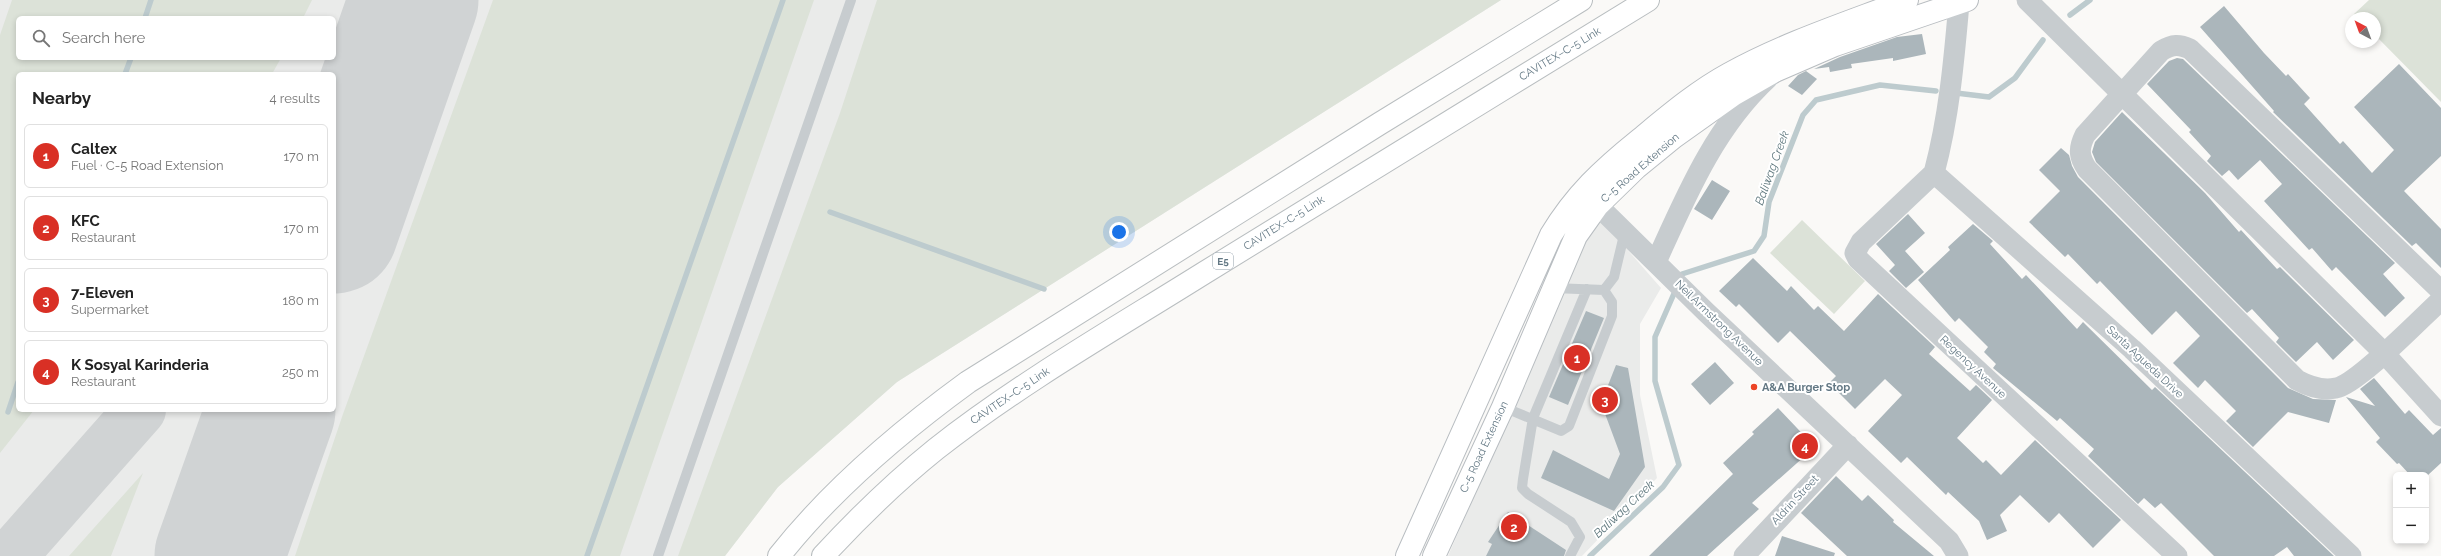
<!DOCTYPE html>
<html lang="en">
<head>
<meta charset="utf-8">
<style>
	:root { --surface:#fff; --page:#f2f2f2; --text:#222; --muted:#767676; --line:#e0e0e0; --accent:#d93025 }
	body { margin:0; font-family:Raleway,sans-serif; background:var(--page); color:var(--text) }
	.controls { position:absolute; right:12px; bottom:12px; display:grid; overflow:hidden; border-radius:6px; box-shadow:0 2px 6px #0003 }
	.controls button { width:36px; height:36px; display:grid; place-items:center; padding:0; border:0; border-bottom:1px solid var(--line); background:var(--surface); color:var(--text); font:20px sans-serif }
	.compass { position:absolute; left:2345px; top:12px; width:36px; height:36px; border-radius:50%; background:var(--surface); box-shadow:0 2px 6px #0003; rotate:319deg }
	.you { position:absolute; left:1119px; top:232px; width:14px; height:14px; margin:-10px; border:3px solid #fff; border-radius:50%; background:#1a73e8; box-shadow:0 0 0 6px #1a73e833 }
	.badge { display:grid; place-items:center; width:26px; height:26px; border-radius:50%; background:var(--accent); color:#fff; font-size:13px; font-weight:700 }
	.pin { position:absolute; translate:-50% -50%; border:2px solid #fff; box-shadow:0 1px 4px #0006 }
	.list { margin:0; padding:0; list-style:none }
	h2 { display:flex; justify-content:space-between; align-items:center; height:52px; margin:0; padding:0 16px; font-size:17px }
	h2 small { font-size:13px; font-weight:400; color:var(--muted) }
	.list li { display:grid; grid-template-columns:26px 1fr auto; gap:12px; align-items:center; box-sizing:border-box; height:64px; margin:0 8px 8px; padding:0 8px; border:1px solid var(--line); border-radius:6px }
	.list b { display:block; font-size:15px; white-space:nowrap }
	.list p { margin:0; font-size:13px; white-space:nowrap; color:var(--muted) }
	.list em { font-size:13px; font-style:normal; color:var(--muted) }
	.icon { flex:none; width:22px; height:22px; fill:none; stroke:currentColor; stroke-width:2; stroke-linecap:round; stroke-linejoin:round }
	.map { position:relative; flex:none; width:2441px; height:556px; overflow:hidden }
	.search { position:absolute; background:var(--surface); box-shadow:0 2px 6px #0003; left:16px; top:16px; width:320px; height:44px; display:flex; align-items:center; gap:10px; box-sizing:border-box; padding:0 14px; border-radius:6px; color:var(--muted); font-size:15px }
	.panel { position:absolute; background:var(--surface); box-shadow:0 2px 6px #0003; left:16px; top:72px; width:320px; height:340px; border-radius:6px }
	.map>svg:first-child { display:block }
</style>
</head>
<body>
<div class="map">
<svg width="2441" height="556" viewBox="0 0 2441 556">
	<rect width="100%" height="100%" fill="#faf9f7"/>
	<path fill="#eaebea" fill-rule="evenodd" d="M0,0h1501l-604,382 -119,105 -53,69h-725zM18,18h316v40h-316zM18,74h316v336h-316z
		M1597,215l64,73 -21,36v71l17,83 -75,78h-134z"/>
	<path fill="#dce2d8" d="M12,0h300l-9,18h-285v40h263l-9,16h-254v336h16l-34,43v-418z
		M493,0h321l-194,556h-325l48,-142z
		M877,0h624l-604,382 -119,105 -53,69h-47l162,-443z
		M2369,0h72v102l-66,-67v-17h-16l-5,-4z
		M1802,220l63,61 -31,33 -64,-61z
		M143,473l-32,83h-42z"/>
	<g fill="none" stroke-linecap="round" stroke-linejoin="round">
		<path stroke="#bdcbce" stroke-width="5.5" d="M2070,15l20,-15
			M145,18l6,-18
			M125,74l6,-16
			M1956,93l33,4 26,-19 28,-38
			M830,212l214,77
			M1680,279l2,-5 72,-23 10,-15 5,-34 34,-87 13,-15 64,-15 56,6
			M8,412l10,-30
			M587,556l196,-556
			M1590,556l73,-69 16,-22 -24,-84v-44l21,-48"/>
		<path stroke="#d0d3d4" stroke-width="52" d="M334,140l29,-50 44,-90
			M11,556l129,-146"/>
		<path stroke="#d0d3d4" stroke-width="129" d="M334,229l80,-229
			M219,556l52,-146"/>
	</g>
	<path fill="#abb6bb" d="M2224,6l40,47 22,23 2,-2 22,24 -6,6 36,40 3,-3 29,32 22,-23 -40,-43 45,-43 42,44v48l-37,35 37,38v39l-25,-25 -4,3 -139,-134 1,-1 -74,-84z
		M1922,34l4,20 -33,7v-3l-42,6 1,4 -22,4 -1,-5 -15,2 26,-12 57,-20z
		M2177,58l6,1 212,204 -12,11 22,24 -20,19 -49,-50 -4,4 -20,-23 -3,2 -45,-49 18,-17 -22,-24 -22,20 -9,-10 -7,6 -15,-15 4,-5 -22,-24 2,-2 -44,-46 22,-23z
		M1806,71l11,8 -15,16 -14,-9 10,-11z
		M2122,112l83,81 34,39 2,-2 36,39 3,-2 74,73 -21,20 -16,-18 -21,20 -20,-20 3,-4 -27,-29 -5,4 -151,-151 -4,-10 3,-10z
		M2061,148l8,7 3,11 6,11 210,211 25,11 23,1 -7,23 -41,-11 -35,35 -27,-26 10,-10 -31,-31 -7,8 -25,-25 27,-27 -24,-25 -24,24 -52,-54 -3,3 -29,-30 -3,3 -36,-35 31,-31 -21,-21z
		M1712,180l18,11 -18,29 -18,-11z
		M1908,214l17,19 -20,18 19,21 -18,16 -17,-17 6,-6 -19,-21z
		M1973,224l20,17 -3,3 32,35 4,-4 51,54 6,-7 69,68 3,-3 179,169h-40l-7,-9 -13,9h-60l-53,-53 -6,5 -11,-10 -6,6 -50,-48 6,-7 -34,-31 -3,3 -64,-53 3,-4 -12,-12 4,-5 -29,-29 -4,4 -37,-42 32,-30 -2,-3z
		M1753,258l34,33 4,-5 23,24 4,-4 26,25 34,-37 57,53 -6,7 41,37 6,-6 16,15 -35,38 26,25 3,-3 15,15 34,-35 86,80 -28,28 -34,-35 -10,10 -29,-28 -20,20 7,16 -20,9 -8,-19 -31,-29 -2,3 -39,-38 -6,6 -33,-32 34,-36 -17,-16 -30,30 -26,-26 7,-7 -46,-45 -12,12 -39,-39 -3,3 -17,-16z
		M1586,311l18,7 -36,87 -19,-8z
		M1715,362l19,21 -24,22 -19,-21z
		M1616,365l12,3 17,99 -31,44 -73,-33 12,-28 56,29 11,-25 -19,-51z
		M2374,378l31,36 4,-4 24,25 8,-7v35l-13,12h-18l-11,-12 -2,1 -21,-22 4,-4 -34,-41 29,9 -15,-17z
		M1778,408l37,39 -63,56 7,6 -52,47h-58l84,-82 -10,-11 31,-29 -2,-2z
		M1836,476l26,25 6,-6 26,25 -1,2 41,34h-87l-46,-43z
		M1508,512l58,38 -2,6h-78l6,-12 -4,-2z
		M1782,536l53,17 -1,3h-59z"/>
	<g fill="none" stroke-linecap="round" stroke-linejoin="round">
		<g stroke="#b8bdc1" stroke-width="24">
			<path id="primary" d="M1407,556l144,-321c24,-40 52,-66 88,-95 28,-23 57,-48 90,-66 56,-31 118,-51 178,-74
				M1434,556l69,-149 73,-171 22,-31 38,-37 38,-31 59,-42 42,-24 60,-26 132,-45"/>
		</g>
		<g stroke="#b9bec0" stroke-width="24">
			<path id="highway" d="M779,556c53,-67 119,-123 189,-174l411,-258 202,-124
				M823,556c35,-38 72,-74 113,-107 84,-66 177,-119 268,-176 148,-92 296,-182 444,-273"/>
		</g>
		<path stroke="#c7cccf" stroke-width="10" d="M1604,290l10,-13 11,-46
			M1503,407l58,24 8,-5 43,-110v-14l-8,-12 -51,-2
			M658,556l193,-556
			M1570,556l10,-19 -9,-15 -43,-28 -6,-6 1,-9 10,-61 54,-129"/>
		<path stroke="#c7cccf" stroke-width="21" d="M2027,0l357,353 57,63
			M1934,173l198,176 219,207
			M1934,173l-73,69 -6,11 3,6 319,297
			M1934,173c15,-56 20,-112 25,-170
			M1585,193l121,119 243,229 9,15
			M1656,262c30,-66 58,-134 112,-184
			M2441,291l-251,-242c-11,-5 -17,-5 -29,2l-76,84c-7,14 -6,22 2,34l210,211c13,7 25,11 39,8 22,-4 85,-70 105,-88
			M1744,556l104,-111"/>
		<use href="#primary" stroke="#fff" stroke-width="22"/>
		<use href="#highway" stroke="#fff" stroke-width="22"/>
	</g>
	<circle fill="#ec4425" stroke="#fff" stroke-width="1.5" cx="1754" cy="387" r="4"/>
	<g text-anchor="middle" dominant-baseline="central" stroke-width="4" stroke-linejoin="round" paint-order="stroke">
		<rect fill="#fff" stroke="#92a0a9" stroke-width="1" x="1213" y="253" width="20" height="16" rx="3"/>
		<g font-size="10" font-weight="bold" fill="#637884">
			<text x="1223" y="261">E5</text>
		</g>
		<g font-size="11" fill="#637884" stroke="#fff">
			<text transform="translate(1560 54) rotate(-31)">CAVITEX–C-5 Link</text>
			<text transform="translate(1640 168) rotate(-41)">C-5 Road Extension</text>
			<text transform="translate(1284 223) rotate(-32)">CAVITEX–C-5 Link</text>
			<text transform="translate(1719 323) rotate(44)">Neil Armstrong Avenue</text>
			<text transform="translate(2145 362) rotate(43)">Santa Agueda Drive</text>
			<text transform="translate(1973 367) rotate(43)">Regency Avenue</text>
			<text transform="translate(1010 396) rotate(-34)">CAVITEX–C-5 Link</text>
			<text transform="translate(1484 447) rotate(-65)">C-5 Road Extension</text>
			<text transform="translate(1795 500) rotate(-47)">Aldrin Street</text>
		</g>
		<g font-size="11" font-weight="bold" fill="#637884" stroke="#fff" text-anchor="start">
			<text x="1762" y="387">A&amp;A Burger Stop</text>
		</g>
		<g font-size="12" font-style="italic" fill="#5e777d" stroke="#fff">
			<text transform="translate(1772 168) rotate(-70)">Baliwag Creek</text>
			<text transform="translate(1624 509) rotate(-43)">Baliwag Creek</text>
		</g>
	</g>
</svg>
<div class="controls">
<button>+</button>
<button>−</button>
</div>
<svg class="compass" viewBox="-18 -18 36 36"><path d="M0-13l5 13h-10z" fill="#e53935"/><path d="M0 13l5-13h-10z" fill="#767676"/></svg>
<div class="you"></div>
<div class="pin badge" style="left:1577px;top:358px">1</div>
<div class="pin badge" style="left:1514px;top:527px">2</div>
<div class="pin badge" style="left:1605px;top:400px">3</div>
<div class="pin badge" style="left:1805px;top:446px">4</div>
<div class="search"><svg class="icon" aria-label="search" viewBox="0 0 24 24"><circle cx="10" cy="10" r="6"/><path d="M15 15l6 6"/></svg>Search here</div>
<section class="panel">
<h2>Nearby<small>4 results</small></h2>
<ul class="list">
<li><span class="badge">1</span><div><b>Caltex</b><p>Fuel · C-5 Road Extension</p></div><em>170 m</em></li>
<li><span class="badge">2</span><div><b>KFC</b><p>Restaurant</p></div><em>170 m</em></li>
<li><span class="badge">3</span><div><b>7-Eleven</b><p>Supermarket</p></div><em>180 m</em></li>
<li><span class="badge">4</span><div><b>K Sosyal Karinderia</b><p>Restaurant</p></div><em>250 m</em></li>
</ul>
</section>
</div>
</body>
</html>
